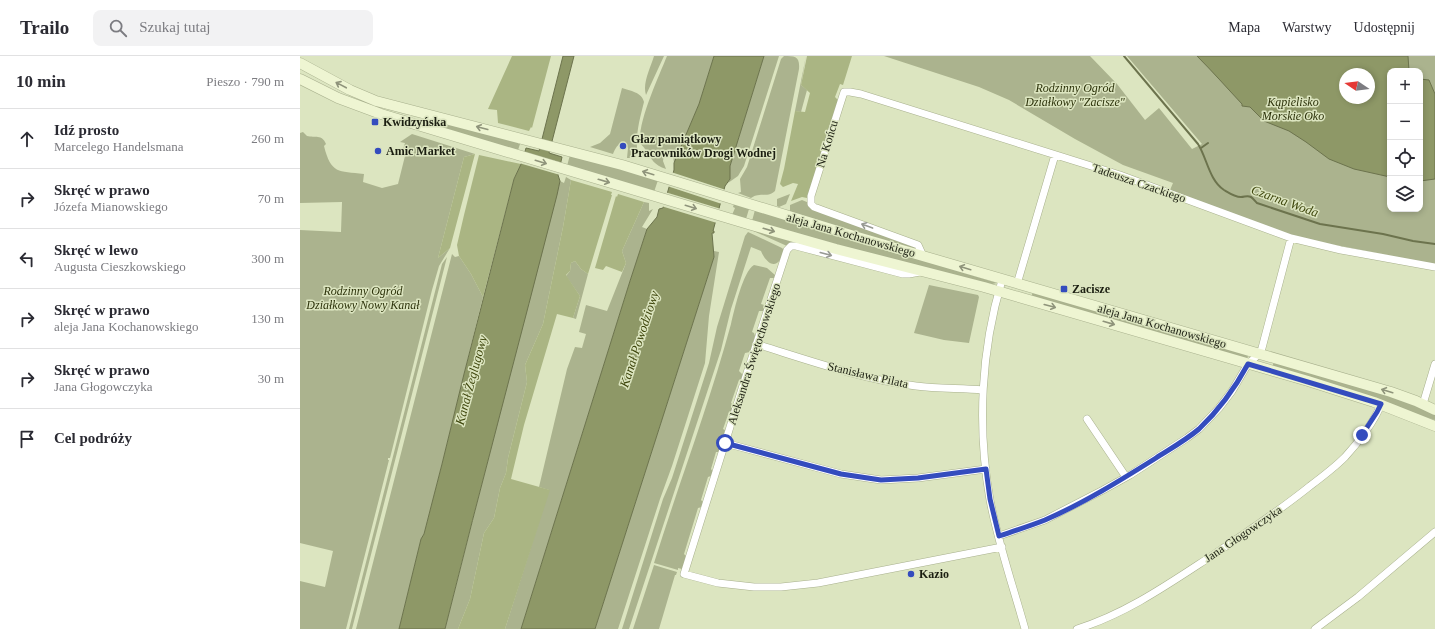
<!DOCTYPE html>
<html lang="pl">
<head>
<meta charset="utf-8">
<style>
	:root { --surface:#fff; --page:#f2f2f3; --text:#2b2b33; --muted:#7c7c81; --line:#e1e1e2 }
	body { margin:0; font-family:Georgia,serif; background:var(--page); color:var(--text) }
	.controls { position:absolute; right:12px; top:12px; display:grid; overflow:hidden; border-radius:8px; box-shadow:0 2px 6px #0003 }
	.controls button { width:36px; height:36px; display:grid; place-items:center; padding:0; border:0; border-bottom:1px solid var(--line); background:var(--surface); color:var(--text); font:20px sans-serif }
	.compass { position:absolute; left:1039px; top:12px; width:36px; height:36px; border-radius:50%; background:var(--surface); box-shadow:0 2px 6px #0003; rotate:283deg }
	.stop { position:absolute; width:12px; height:12px; margin:-9px; border:3px solid #344cbe; border-radius:50%; background:#fff }
	.stop.end { background:#344cbe; border-color:#fff; box-shadow:0 1px 4px #0008 }
	.list { margin:0; padding:0; list-style:none }
	h2 { display:flex; justify-content:space-between; align-items:center; height:52px; margin:0; padding:0 16px; font-size:17px }
	h2 small { font-size:13px; font-weight:400; color:var(--muted) }
	.list li { display:grid; grid-template-columns:26px 1fr auto; gap:12px; align-items:center; box-sizing:border-box; height:60px; padding:0 16px; border-top:1px solid var(--line) }
	.list b { display:block; font-size:15px; white-space:nowrap }
	.list p { margin:0; font-size:13px; white-space:nowrap; color:var(--muted) }
	.list em { font-size:13px; font-style:normal; color:var(--muted) }
	.icon { flex:none; width:22px; height:22px; fill:none; stroke:currentColor; stroke-width:2; stroke-linecap:round; stroke-linejoin:round }
	.map { position:relative; flex:none; width:1135px; height:573px; overflow:hidden }
	header { display:flex; align-items:center; gap:24px; box-sizing:border-box; height:56px; padding:0 20px; background:var(--surface); border-bottom:1px solid var(--line) }
	header strong { font-size:19px }
	nav { display:flex; gap:22px; margin-inline-start:auto; font-size:14px }
	.search { width:280px; height:36px; background:var(--page); display:flex; align-items:center; gap:10px; box-sizing:border-box; padding:0 14px; border-radius:8px; color:var(--muted); font-size:15px }
	main { display:flex }
	aside { flex:1; background:var(--surface) }
	.map>svg:first-child { display:block }
</style>
</head>
<body>
<header>
<strong>Trailo</strong>
<div class="search"><svg class="icon" aria-label="search" viewBox="0 0 24 24"><circle cx="10" cy="10" r="6"/><path d="M15 15l6 6"/></svg>Szukaj tutaj</div>
<nav><a>Mapa</a><a>Warstwy</a><a>Udostępnij</a></nav>
</header>
<main>
<aside>
<h2>10 min<small>Pieszo · 790 m</small></h2>
<ul class="list">
<li><svg class="icon" aria-label="ahead" viewBox="0 0 24 24"><path d="M12 20V5M6 11l6-6 6 6"/></svg><div><b>Idź prosto</b><p>Marcelego Handelsmana</p></div><em>260 m</em></li>
<li><svg class="icon" aria-label="right" viewBox="0 0 24 24"><path d="M7 20v-9h11M14 6l5 5-5 5"/></svg><div><b>Skręć w prawo</b><p>Józefa Mianowskiego</p></div><em>70 m</em></li>
<li><svg class="icon" aria-label="left" viewBox="0 0 24 24"><path d="M17 20v-9H6M10 6l-5 5 5 5"/></svg><div><b>Skręć w lewo</b><p>Augusta Cieszkowskiego</p></div><em>300 m</em></li>
<li><svg class="icon" aria-label="right" viewBox="0 0 24 24"><path d="M7 20v-9h11M14 6l5 5-5 5"/></svg><div><b>Skręć w prawo</b><p>aleja Jana Kochanowskiego</p></div><em>130 m</em></li>
<li><svg class="icon" aria-label="right" viewBox="0 0 24 24"><path d="M7 20v-9h11M14 6l5 5-5 5"/></svg><div><b>Skręć w prawo</b><p>Jana Głogowczyka</p></div><em>30 m</em></li>
<li><svg class="icon" aria-label="arrive" viewBox="0 0 24 24"><path d="M6 21V4h12l-3 4 3 4H6"/></svg><div><b>Cel podróży</b></div></li>
</ul>
</aside>
<div class="map">
<svg width="1135" height="573" viewBox="0 0 1135 573">
	<rect width="100%" height="100%" fill="#dce5c0"/>
	<path fill="#abb38e" fill-rule="evenodd" d="M354,0h10l-18,39c-4,-12 5,-28 8,-39z
		M367,0h47l-15,48 -25,59 -1,-7 -9,-1 -1,6 3,8c-12,-4 -14,-9 -21,-20 -2,-3 -4,-4 -5,-7 -2,-21 19,-66 27,-86z
		M464,0h15l-35,110 -6,10 -10,7 2,-4v-13z
		M484,0c11,0 16,0 15,13l-24,122c-7,7 -15,1 -24,7l-13,-5 3,-1 -1,-13 7,-12 34,-108z
		M506,0l-5,29 6,5 -6,22 -6,-1z
		M584,0h206l27,28 28,36 14,-12 33,41 10,-5 -75,-88h308v208l-125,-24 -21,-6 -119,-44 3,-7 -50,-18 -48,-26 -66,-39 -30,-13zM1090,15h30v138h-30zM1045,18h24v24h-24z
		M322,32c8,3 20,4 22,14 -4,16 -8,30 -7,46l-3,1 -1,8 -4,1h-2l1,-10c-6,-10 -12,-2 -15,6l-23,-7 10,-4 10,-9z
		M124,62l94,23v3h2l-2,6 -96,-28z
		M3,76l4,4c8,2 15,-2 19,8l-2,2c7,28 14,25 40,28l-1,8 19,6 16,-4 7,-28 -3,-4 3,-9 -5,-1 12,-8 63,20 -11,3 -26,101 12,-10 -11,18 -7,24 -42,168h-2v2h1l-43,169h-46v-48l25,6 8,-36 -33,-8v-313l41,2 1,-30 -42,1v-70z
		M270,99l88,25 -4,12 -87,-26z
		M266,121l5,3 -8,47 -20,97 -18,41 2,17 -19,76 -2,15 -6,15 -6,30 -10,15 -14,66 -12,30h-13c38,-149 76,-298 115,-448l4,2z
		M490,138l-4,10 -7,3 -2,-1v-7z
		M502,144l112,47v1l-2,1 -122,-36v-8z
		M344,146l5,1v8l4,-2 -11,18 5,2 -17,52 -109,348h-16l44,-139 -10,-3 28,-118 8,-22 7,1 4,-14 -7,-2 7,-27 21,6 19,-48 -4,-12z
		M434,148l15,5 -3,10 -14,-4 3,-7 -2,-1z
		M455,154l242,73 -5,1 -82,-20 -158,-43z
		M449,173l48,14 -10,3z
		M448,176l34,16 2,2c-1,3 -2,7 -4,10 -7,10 -16,-1 -19,-9l-10,-4 -20,62 -10,41 -92,279h-7l41,-130 9,-21 37,-115 8,-36 28,-91z
		M414,195l5,1 -10,64 -4,47 -33,103 -12,33 -42,130h-23l119,-372z
		M152,198l3,3 4,-1 12,18 12,23c-20,79 -38,158 -59,237l-3,5 -22,90h-43z
		M147,201l-95,372h-3l91,-357 2,-8z
		M275,205l6,8 7,5 -12,45 -3,-1 7,-22 -14,-20 4,-5 1,-8z
		M454,209l13,3 8,7 -1,3h-4l-9,26 3,1v6h-5l-7,21 2,1 1,3 -5,16 -5,1 -6,18 4,4 -1,4 -3,1 -8,23 3,2 -2,6 -3,1 -6,17 2,1 -6,22h-3l-5,17 2,3 -2,4 -3,1 -7,23 2,2 -1,5 -4,1 -14,46 2,2 -4,13 -4,-1v2l-24,-7c25,-80 55,-158 77,-239 3,-13 12,-53 23,-59z
		M629,229l49,10 1,2 -10,46 -25,-3 -30,-7z
		M733,236l214,63 1,2 -2,2 -215,-62z
		M974,306l121,36 40,16v6l-163,-53z
		M354,509l23,7 -1,3h-1l-16,54h-26z"/>
	<path fill="#aab583" d="M212,0h39l-19,72 -1,-1 -2,4 -31,-8 -1,-13 -9,-1z
		M507,0h45l-9,29 -3,-1 -5,13 3,3 -31,98 -5,-1 -11,4 7,-17 -5,-1 -10,4 -3,-3 4,-15 11,-58 10,1 5,-19 -9,-8z
		M175,98l-25,94 -12,10 26,-101z
		M179,99l42,9 -7,15 -31,118 -12,-23 -12,-18 -2,-11 7,-30z
		M271,124l41,12 -1,3h1l-24,79 -7,-5 -6,-8 -4,2 -1,8 -4,4 14,21 -7,22 -16,-4 -33,111 -13,54 39,11 -45,139h-47l12,-30 14,-66 10,-15 6,-30 6,-15 2,-15 19,-76 -2,-17 18,-41 20,-97z
		M318,138l26,8 -22,49 4,12 -4,9 -16,-6 -3,4 -8,-2 21,-72 1,1z"/>
	<path fill="#8e9867" stroke="#6c734d" fill-rule="evenodd" d="M263,0h11l-25,97 13,4 -4,18 2,6 -3,14c-37,145 -76,289 -112,434h-46l22,-90 3,-5 18,-70 22,-90 50,-195 8,-17 4,-14 13,3z
		M414,0h50l-34,110v13l-5,7 -12,45h1v2h-2l2,24 -119,372h-74l109,-348 17,-52 10,-12 2,-8 4,-1 11,-38v-7l25,-59z
		M897,0h211l1,15h-19v106l-36,-8 -25,-10 -23,-17 -17,-11 -25,-10 -14,-14 -8,-1v-2c-15,-16 -29,-32 -45,-48zM1045,18h24v24h-24z
		M1120,23l9,1 6,14v85l-15,2z"/>
	<path fill="#dce5c0" d="M222,96l41,11 -3,12 -41,-12z
		M371,116l55,18 -4,14 -55,-18z
		M365,136l56,17 -4,14 -56,-17z"/>
	<g fill="none" stroke-linecap="round" stroke-linejoin="round">
		<path stroke="#6c734d" stroke-width="2" d="M824,0l74,88c9,14 11,36 26,46 5,3 11,7 17,7 4,0 6,-2 10,0 2,1 4,4 6,6l63,21 63,10 30,7 22,3
			M901,92l7,-5"/>
		<g stroke="#a8b08d" stroke-width="8">
			<path id="minor" d="M623,200l-5,-11 -96,-35 -8,-3 -3,-3v-8l33,-104h6l11,2 259,81 171,63 50,12 94,17
				M620,216l-11,2h-6l-107,-28h-5l-4,4 -42,129 -61,195 34,9 36,4h27l37,-4 184,-36
				M702,224c-21,70 -25,147 -12,220 8,43 23,86 35,129
				M717,228l38,-129
				M456,288c52,16 105,35 160,42 22,3 45,2 67,4
				M1123,348l12,-40
				M787,363l39,58
				M425,387l116,31 40,6 37,-2 68,-9
				M699,480l46,-16 58,-30 27,-15 57,-37 12,-9 20,-21 13,-17 16,-27 11,-10 3,-6 29,-110
				M777,573c49,-15 93,-46 136,-74 33,-22 66,-44 97,-69 12,-9 24,-18 35,-29 12,-13 30,-36 36,-53
				M1015,573l43,-32 77,-65"/>
		</g>
		<g stroke="#a8b08d" stroke-width="11">
			<path id="secondary" d="M0,7l50,27 26,11 246,64 232,71 537,156 25,9 19,9
				M0,23l38,19 43,16 367,110 88,25 148,38 324,94 66,21 61,24"/>
		</g>
		<use href="#minor" stroke="#fff" stroke-width="7"/>
		<use href="#secondary" stroke="#eef5d2" stroke-width="10"/>
	</g>
	<defs><path id="oneway-shaft" d="M-6 0H5M1.5-3L5.5 0L1.5 3" fill="none" stroke-width="1.6" stroke-linecap="round" stroke-linejoin="round"/></defs>
	<g stroke="#8f947b">
		<use href="#oneway-shaft" transform="translate(41 29) rotate(-152)"/>
		<use href="#oneway-shaft" transform="translate(182 72) rotate(-165)"/>
		<use href="#oneway-shaft" transform="translate(241 106) rotate(17)"/>
		<use href="#oneway-shaft" transform="translate(348 117) rotate(-163)"/>
		<use href="#oneway-shaft" transform="translate(304 125) rotate(16)"/>
		<use href="#oneway-shaft" transform="translate(391 151) rotate(17)"/>
		<use href="#oneway-shaft" transform="translate(469 174) rotate(16)"/>
		<use href="#oneway-shaft" transform="translate(665 212) rotate(-163)"/>
		<use href="#oneway-shaft" transform="translate(750 250) rotate(15)"/>
		<use href="#oneway-shaft" transform="translate(809 267) rotate(16)"/>
		<use href="#oneway-shaft" transform="translate(1087 335) rotate(-163)"/>
	</g>
	<g stroke="#989a94">
		<use href="#oneway-shaft" transform="translate(567 170) rotate(-160)"/>
		<use href="#oneway-shaft" transform="translate(526 198) rotate(15)"/>
	</g>
	<g fill="none" stroke-linecap="round" stroke-linejoin="round">
		<path stroke="#344cbe" stroke-width="5" d="M425,387l116,31 40,6 37,-2 68,-9 4,30 9,37c15,-5 31,-10 46,-16 39,-17 76,-40 111,-62 14,-9 30,-18 43,-29 20,-19 36,-41 49,-65l133,40 -4,8 -15,23"/>
	</g>
	<g fill="#344cbe" stroke="#dce5c0" stroke-width="1.5">
		<rect x="71" y="62" width="8" height="8" rx="2"/>
		<circle cx="323" cy="90" r="4"/>
		<circle cx="78" cy="95" r="4"/>
		<rect x="760" y="229" width="8" height="8" rx="2"/>
		<circle cx="611" cy="518" r="4"/>
	</g>
	<g text-anchor="middle" dominant-baseline="central" stroke-width="3" stroke-linejoin="round" paint-order="stroke">
		<g font-size="12" font-style="italic" fill="#2d330b" stroke="#dce5c0">
			<text x="775" y="32">Rodzinny Ogród<tspan x="775" dy="14">Działkowy "Zacisze"</tspan></text>
			<text x="993" y="46">Kąpielisko<tspan x="993" dy="14">Morskie Oko</tspan></text>
			<text x="63" y="235">Rodzinny Ogród<tspan x="63" dy="14">Działkowy Nowy Kanał</tspan></text>
		</g>
		<g font-size="12" font-weight="bold" fill="#1b1e11" stroke="#dce5c0" text-anchor="start">
			<text x="83" y="66">Kwidzyńska</text>
			<text x="331" y="83">Głaz pamiątkowy<tspan x="331" dy="14">Pracowników Drogi Wodnej</tspan></text>
			<text x="86" y="95">Amic Market</text>
			<text x="772" y="233">Zacisze</text>
			<text x="619" y="518">Kazio</text>
		</g>
		<g font-size="12" fill="#1b1e11" stroke="#dce5c0">
			<text transform="translate(527 88) rotate(-73)">Na Końcu</text>
			<text transform="translate(839 127) rotate(19)">Tadeusza Czackiego</text>
			<text transform="translate(551 179) rotate(16)">aleja Jana Kochanowskiego</text>
			<text transform="translate(862 270) rotate(16)">aleja Jana Kochanowskiego</text>
			<text transform="translate(454 298) rotate(-72)">Aleksandra Świętochowskiego</text>
			<text transform="translate(568 319) rotate(13)">Stanisława Pilata</text>
			<text transform="translate(943 478) rotate(-34)">Jana Głogowczyka</text>
		</g>
		<g font-size="13" font-style="italic" fill="#3e460c" stroke="#dce5c0">
			<text transform="translate(985 145) rotate(20)">Czarna Woda</text>
			<text transform="translate(339 283) rotate(-72)">Kanał Powodziowy</text>
			<text transform="translate(171 324) rotate(-75)">Kanał Żeglugowy</text>
		</g>
	</g>
</svg>
<div class="controls">
<button>+</button>
<button>−</button>
<button><svg class="icon" aria-label="locate" viewBox="0 0 24 24"><circle cx="12" cy="12" r="6"/><path d="M12 2v4M12 18v4M2 12h4M18 12h4"/></svg></button>
<button><svg class="icon" aria-label="layers" viewBox="0 0 24 24"><path d="M12 4l9 5-9 5-9-5zM3 14l9 5 9-5"/></svg></button>
</div>
<svg class="compass" viewBox="-18 -18 36 36"><path d="M0-13l5 13h-10z" fill="#e53935"/><path d="M0 13l5-13h-10z" fill="#7c7c81"/></svg>
<div class="stop" style="left:425px;top:387px"></div>
<div class="stop end" style="left:1062px;top:379px"></div>
</div>
</main>
</body>
</html>
